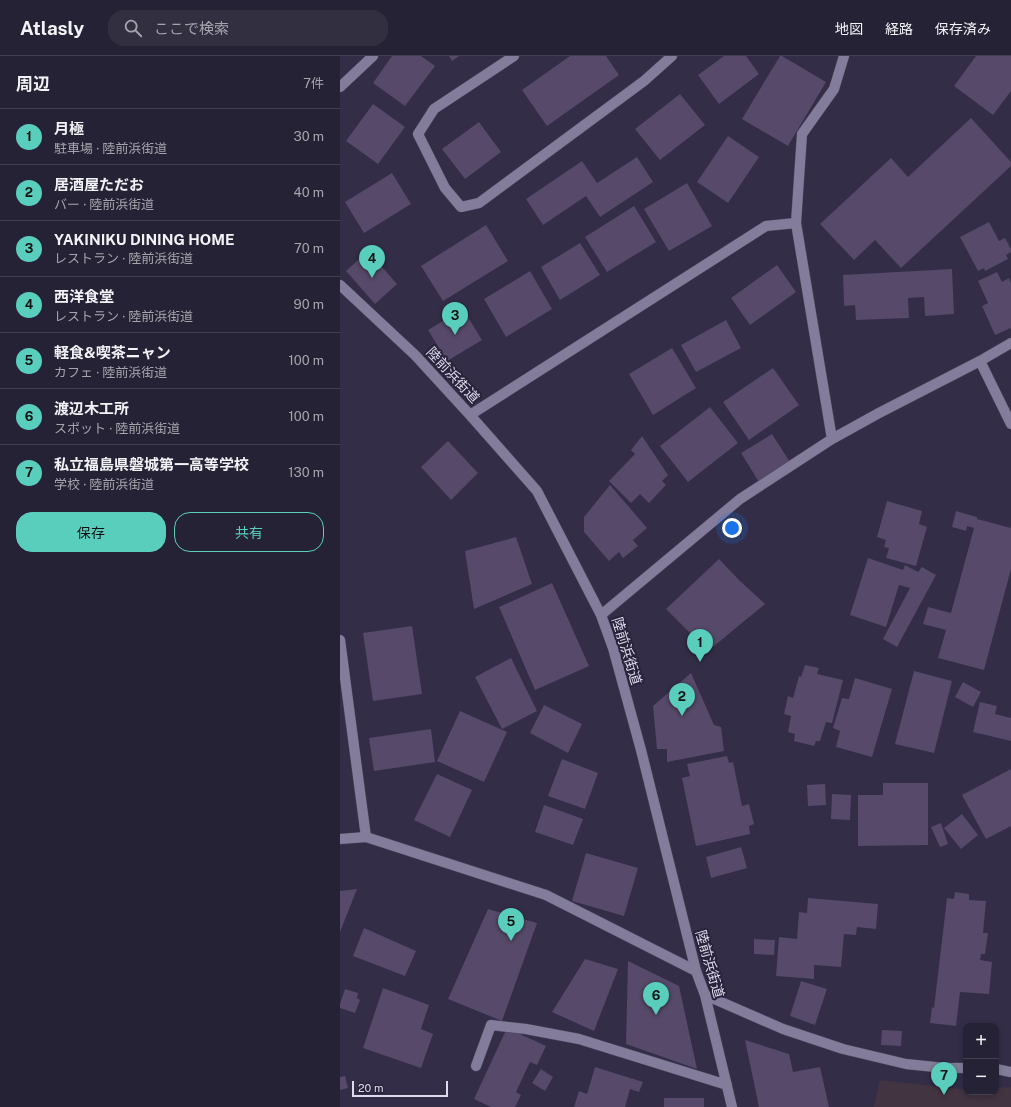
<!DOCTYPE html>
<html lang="ja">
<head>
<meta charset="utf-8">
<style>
	:root { --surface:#262235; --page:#322f41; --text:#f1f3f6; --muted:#a4a4ad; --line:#423f50; --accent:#5acebd }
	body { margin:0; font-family:"Public Sans","Noto Sans JP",sans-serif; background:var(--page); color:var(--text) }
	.controls { position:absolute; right:12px; bottom:12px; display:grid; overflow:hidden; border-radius:8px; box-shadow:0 2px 6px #0003 }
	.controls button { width:36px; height:36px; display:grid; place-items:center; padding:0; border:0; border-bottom:1px solid var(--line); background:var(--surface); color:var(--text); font:20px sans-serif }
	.scale { position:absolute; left:12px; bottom:10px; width:96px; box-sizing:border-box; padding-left:4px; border:2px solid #dedbec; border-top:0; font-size:11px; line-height:14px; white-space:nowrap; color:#dedbec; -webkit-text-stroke:3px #29233c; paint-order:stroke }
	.you { position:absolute; left:392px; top:472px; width:14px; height:14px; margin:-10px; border:3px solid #fff; border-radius:50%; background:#1a73e8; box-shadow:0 0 0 6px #1a73e833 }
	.badge { display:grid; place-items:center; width:26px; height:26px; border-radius:50%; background:var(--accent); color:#111; font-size:13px; font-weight:700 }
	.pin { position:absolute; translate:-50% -33px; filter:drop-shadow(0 1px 2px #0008) }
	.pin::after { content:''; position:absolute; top:21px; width:14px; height:12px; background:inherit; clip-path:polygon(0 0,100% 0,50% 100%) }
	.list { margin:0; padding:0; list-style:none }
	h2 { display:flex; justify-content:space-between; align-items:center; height:52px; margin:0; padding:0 16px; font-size:17px }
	h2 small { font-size:13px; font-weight:400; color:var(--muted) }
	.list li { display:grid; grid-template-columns:26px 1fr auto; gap:12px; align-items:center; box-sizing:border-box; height:56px; padding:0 16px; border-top:1px solid var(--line) }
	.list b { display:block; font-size:15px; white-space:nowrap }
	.list p { margin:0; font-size:13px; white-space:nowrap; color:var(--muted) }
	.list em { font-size:13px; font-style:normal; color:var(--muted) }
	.actions { display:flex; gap:8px; padding:12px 16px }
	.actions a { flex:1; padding:9px 0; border:1px solid var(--accent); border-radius:16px; text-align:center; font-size:14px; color:var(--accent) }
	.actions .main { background:var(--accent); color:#111 }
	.icon { flex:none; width:22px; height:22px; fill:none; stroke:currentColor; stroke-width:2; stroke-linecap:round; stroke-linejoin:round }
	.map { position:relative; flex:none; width:671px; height:1051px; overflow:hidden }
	header { display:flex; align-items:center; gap:24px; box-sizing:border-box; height:56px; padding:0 20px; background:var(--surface); border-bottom:1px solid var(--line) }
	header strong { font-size:19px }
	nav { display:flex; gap:22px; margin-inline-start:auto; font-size:14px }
	.search { width:280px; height:36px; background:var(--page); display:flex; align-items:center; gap:10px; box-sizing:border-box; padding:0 14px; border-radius:16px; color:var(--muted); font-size:15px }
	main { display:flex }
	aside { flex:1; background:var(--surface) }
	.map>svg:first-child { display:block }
</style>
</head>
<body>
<header>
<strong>Atlasly</strong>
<div class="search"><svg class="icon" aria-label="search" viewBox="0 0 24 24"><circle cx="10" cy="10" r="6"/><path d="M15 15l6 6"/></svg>ここで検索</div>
<nav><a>地図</a><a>経路</a><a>保存済み</a></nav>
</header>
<main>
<aside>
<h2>周辺<small>7件</small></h2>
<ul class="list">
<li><span class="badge">1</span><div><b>月極</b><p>駐車場 · 陸前浜街道</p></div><em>30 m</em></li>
<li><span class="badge">2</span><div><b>居酒屋ただお</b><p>バー · 陸前浜街道</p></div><em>40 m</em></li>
<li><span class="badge">3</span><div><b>YAKINIKU DINING HOME</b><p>レストラン · 陸前浜街道</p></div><em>70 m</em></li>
<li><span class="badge">4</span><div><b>西洋食堂</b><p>レストラン · 陸前浜街道</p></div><em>90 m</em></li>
<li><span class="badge">5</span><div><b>軽食&amp;喫茶ニャン</b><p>カフェ · 陸前浜街道</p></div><em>100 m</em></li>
<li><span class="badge">6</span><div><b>渡辺木工所</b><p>スポット · 陸前浜街道</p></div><em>100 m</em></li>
<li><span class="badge">7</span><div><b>私立福島県磐城第一高等学校</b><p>学校 · 陸前浜街道</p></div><em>130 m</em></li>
</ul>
<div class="actions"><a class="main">保存</a><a>共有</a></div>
</aside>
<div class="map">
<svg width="671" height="1051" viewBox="0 0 671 1051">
	<rect width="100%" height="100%" fill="#332d47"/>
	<path fill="#423441" d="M540,1024l80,9h6v3h30v-4l15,-1v20h-137z"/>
	<path fill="#564969" d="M52,0h29l14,10 -30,40 -32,-23z
		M109,0h10l-7,5z
		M230,0h36l13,19 -72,51 -25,-36z
		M384,0h22l13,18 -40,30 -21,-29z
		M440,0h2l44,26 -38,64 -46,-27z
		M636,0h35v35l-18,24 -39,-29z
		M340,38l25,31 -45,35 -25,-31z
		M33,48l32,23 -27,37 -32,-23z
		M631,62l40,44v4l-110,102 -26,-28 -21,20 -34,-36 71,-66 17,19z
		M139,66l22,30 -36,27 -23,-30z
		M388,80l31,21 -31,46 -31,-21z
		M297,101l16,25 -53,35 -14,-21 -43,29 -17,-26 56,-38 15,22z
		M52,117l19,31 -47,29 -19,-31z
		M347,127l25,43 -43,25 -25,-42z
		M294,150l22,36 -49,30 -22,-35z
		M649,166l10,19 6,-3 6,11v3l-5,3 2,4 -23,12 -1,-3 -6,3 -18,-34z
		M146,169l22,36 -65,40 -22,-35z
		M240,187l20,32 -40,25 -19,-33z
		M28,195l29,33 -22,20 -29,-33z
		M437,209l19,27 -46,33 -19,-27z
		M612,213l2,45 -29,2 -1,-19 -16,1 1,20 -53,2 -1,-15 -11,1 -1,-31z
		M190,215l22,38 -46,28 -22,-38z
		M657,216l5,10 7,-4 2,5v45l-16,7 -13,-29 6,-3 -10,-22z
		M123,253l19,31 -35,21 -19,-31z
		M386,264l15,28 -45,24 -15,-27z
		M332,292l24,40 -43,27 -24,-41z
		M433,312l26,37 -50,35 -26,-38z
		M370,351l28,36 -50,39 -28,-36z
		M432,378l18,28 -31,20 -18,-29z
		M302,380l26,39 -6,6 4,4 -17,18 -9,-9 -9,9 -22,-22 26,-27 -4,-4z
		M108,385l30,32 -27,27 -30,-33z
		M270,429l37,43 -14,12 5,6 -15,12 -4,-6 -10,9 -25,-29v-15z
		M547,445l35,10 -3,13 8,3 -11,39 -30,-8 3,-10 -5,-1 2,-7 -9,-3z
		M616,455l21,6v2l34,9v41l-27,101 -46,-12 8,-28 -23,-6 5,-17 23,6 23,-85 -7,-2 -1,5 -14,-4z
		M176,481l16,47 -58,25 -9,-58z
		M528,502l35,12 2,-5 13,7 4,-5 14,8 -39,72 -14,-8 27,-51 -11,-3 -13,42 -36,-12z
		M379,503l20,21 26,24 -57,47 -42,-42z
		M212,527l37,83 -54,24 -36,-83z
		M72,570l10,68 -49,7 -10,-68z
		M171,602l26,53 -35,18 -27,-52z
		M465,609l14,3 -2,6 26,6 -11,43 -6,-1 -6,19h-4l-2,5 -20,-5 1,-7 -7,-2 3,-16 -7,-2 4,-18 5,2 6,-22 2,1z
		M574,615l38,10 -18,72 -39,-9z
		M351,617l23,52 7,2 3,24 -57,11v-13h-10l-4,-43z
		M515,622l37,11 -20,68 -36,-10 4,-16 -7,-3 9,-30 7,1z
		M623,626l18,10 -8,15 -18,-10z
		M640,646l17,4 -2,8 16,4v23l-38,-9z
		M204,649l38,19 -14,29 -38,-20z
		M120,655l47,21 -23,50 -47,-21z
		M91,673l4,33 -61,9 -5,-33z
		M387,700l2,7 4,-1 9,44 7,-2 5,20 -5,2 1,8 -54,12 -14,-68 8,-2 -3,-12z
		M222,703l36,14 -13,36 -37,-13z
		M671,713v57l-25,13 -24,-44z
		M97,718l35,16 -22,47 -36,-17z
		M543,727h45v62l-70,1v-51h25z
		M485,728l1,21 -18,1 -1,-21z
		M492,738l19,1 -1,25 -19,-1z
		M204,749l39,14 -10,26 -38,-13z
		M622,758l16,21 -17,14 -17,-21z
		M601,767l7,21 -8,3 -9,-20z
		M401,791l6,21 -36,10 -5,-21z
		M246,797l52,15 -14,48 -52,-15z
		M17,833l-17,43v-41z
		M615,836l14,2v6l17,1 -3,32h5l-3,21h-4l-1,6 12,2 -3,32 -29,-2 -4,34 -26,-3 2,-16 2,1 13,-110 7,1z
		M468,842l70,6 -2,25 -19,-2 -1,8 -12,-1 -3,33 -27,-2v14l-38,-3 3,-39 18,2 2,-27 8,1z
		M148,853l49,14 -35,98 -54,-22z
		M24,872l52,23 -11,25 -52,-20z
		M414,883l21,1 -1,15 -20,-1z
		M245,903l33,10 -24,62 -42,-19z
		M288,905l51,25 18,83 -71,-25z
		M461,925l26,8 -12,36 -25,-9z
		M43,932l46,17 -8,24 12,5 -12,34 -58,-20z
		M5,933l13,4 -1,5 3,2 -5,13 -15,-5v-4z
		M167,972l39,18 -9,19 -7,-3 -14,30 5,3 -6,12h-24l-17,-8z
		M542,974l20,1 -1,15 -20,-1z
		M405,984l44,14 4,18 27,-5 9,40h-70z
		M255,1011l48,15 -4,10 -9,-3 -5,18h-51l5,-16 8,3z
		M201,1013l12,8 -8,14 -13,-8z
		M5,1020l3,12 -8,2v-13z
		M324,1042h40v9h-40z"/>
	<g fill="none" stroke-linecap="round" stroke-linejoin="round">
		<g stroke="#4e485e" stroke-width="11">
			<path id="minor" d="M174,0l-80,53 -16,25 27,54 16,19 18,-4 165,-122 28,-25
				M0,31l33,-31
				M0,229l75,70 55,60 67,76 64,124 12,33 28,102 55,221 9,24 27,112
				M640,305l31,63
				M130,359l296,-189 30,-3
				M492,383l-36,-216 6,-89 32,-45 10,-33
				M261,559l139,-116 92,-60 47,-26 101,-52 31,-18
				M0,584l26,197
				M0,783l26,-2 180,58 150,76
				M365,939l78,34 60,20 63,15 39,4h21
				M136,1010l15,-41 35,4 53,10 148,46
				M656,1013l15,3"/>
		</g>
		<use href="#minor" stroke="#837d9b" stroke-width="10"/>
	</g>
	<g text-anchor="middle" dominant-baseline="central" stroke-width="4" stroke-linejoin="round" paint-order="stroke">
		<g font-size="14" fill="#dedbec" stroke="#29233c">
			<text transform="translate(113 319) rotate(47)">陸前浜街道</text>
			<text transform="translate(287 595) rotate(73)">陸前浜街道</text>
			<text transform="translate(370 908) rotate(74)">陸前浜街道</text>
		</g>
	</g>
</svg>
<div class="controls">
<button>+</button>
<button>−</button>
</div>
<div class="scale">20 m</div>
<div class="you"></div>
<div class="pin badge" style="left:360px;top:606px">1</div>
<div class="pin badge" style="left:342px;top:660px">2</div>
<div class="pin badge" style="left:115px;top:279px">3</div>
<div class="pin badge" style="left:32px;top:222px">4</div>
<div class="pin badge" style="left:171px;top:885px">5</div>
<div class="pin badge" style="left:316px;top:959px">6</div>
<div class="pin badge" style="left:604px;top:1039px">7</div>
</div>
</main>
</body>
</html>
